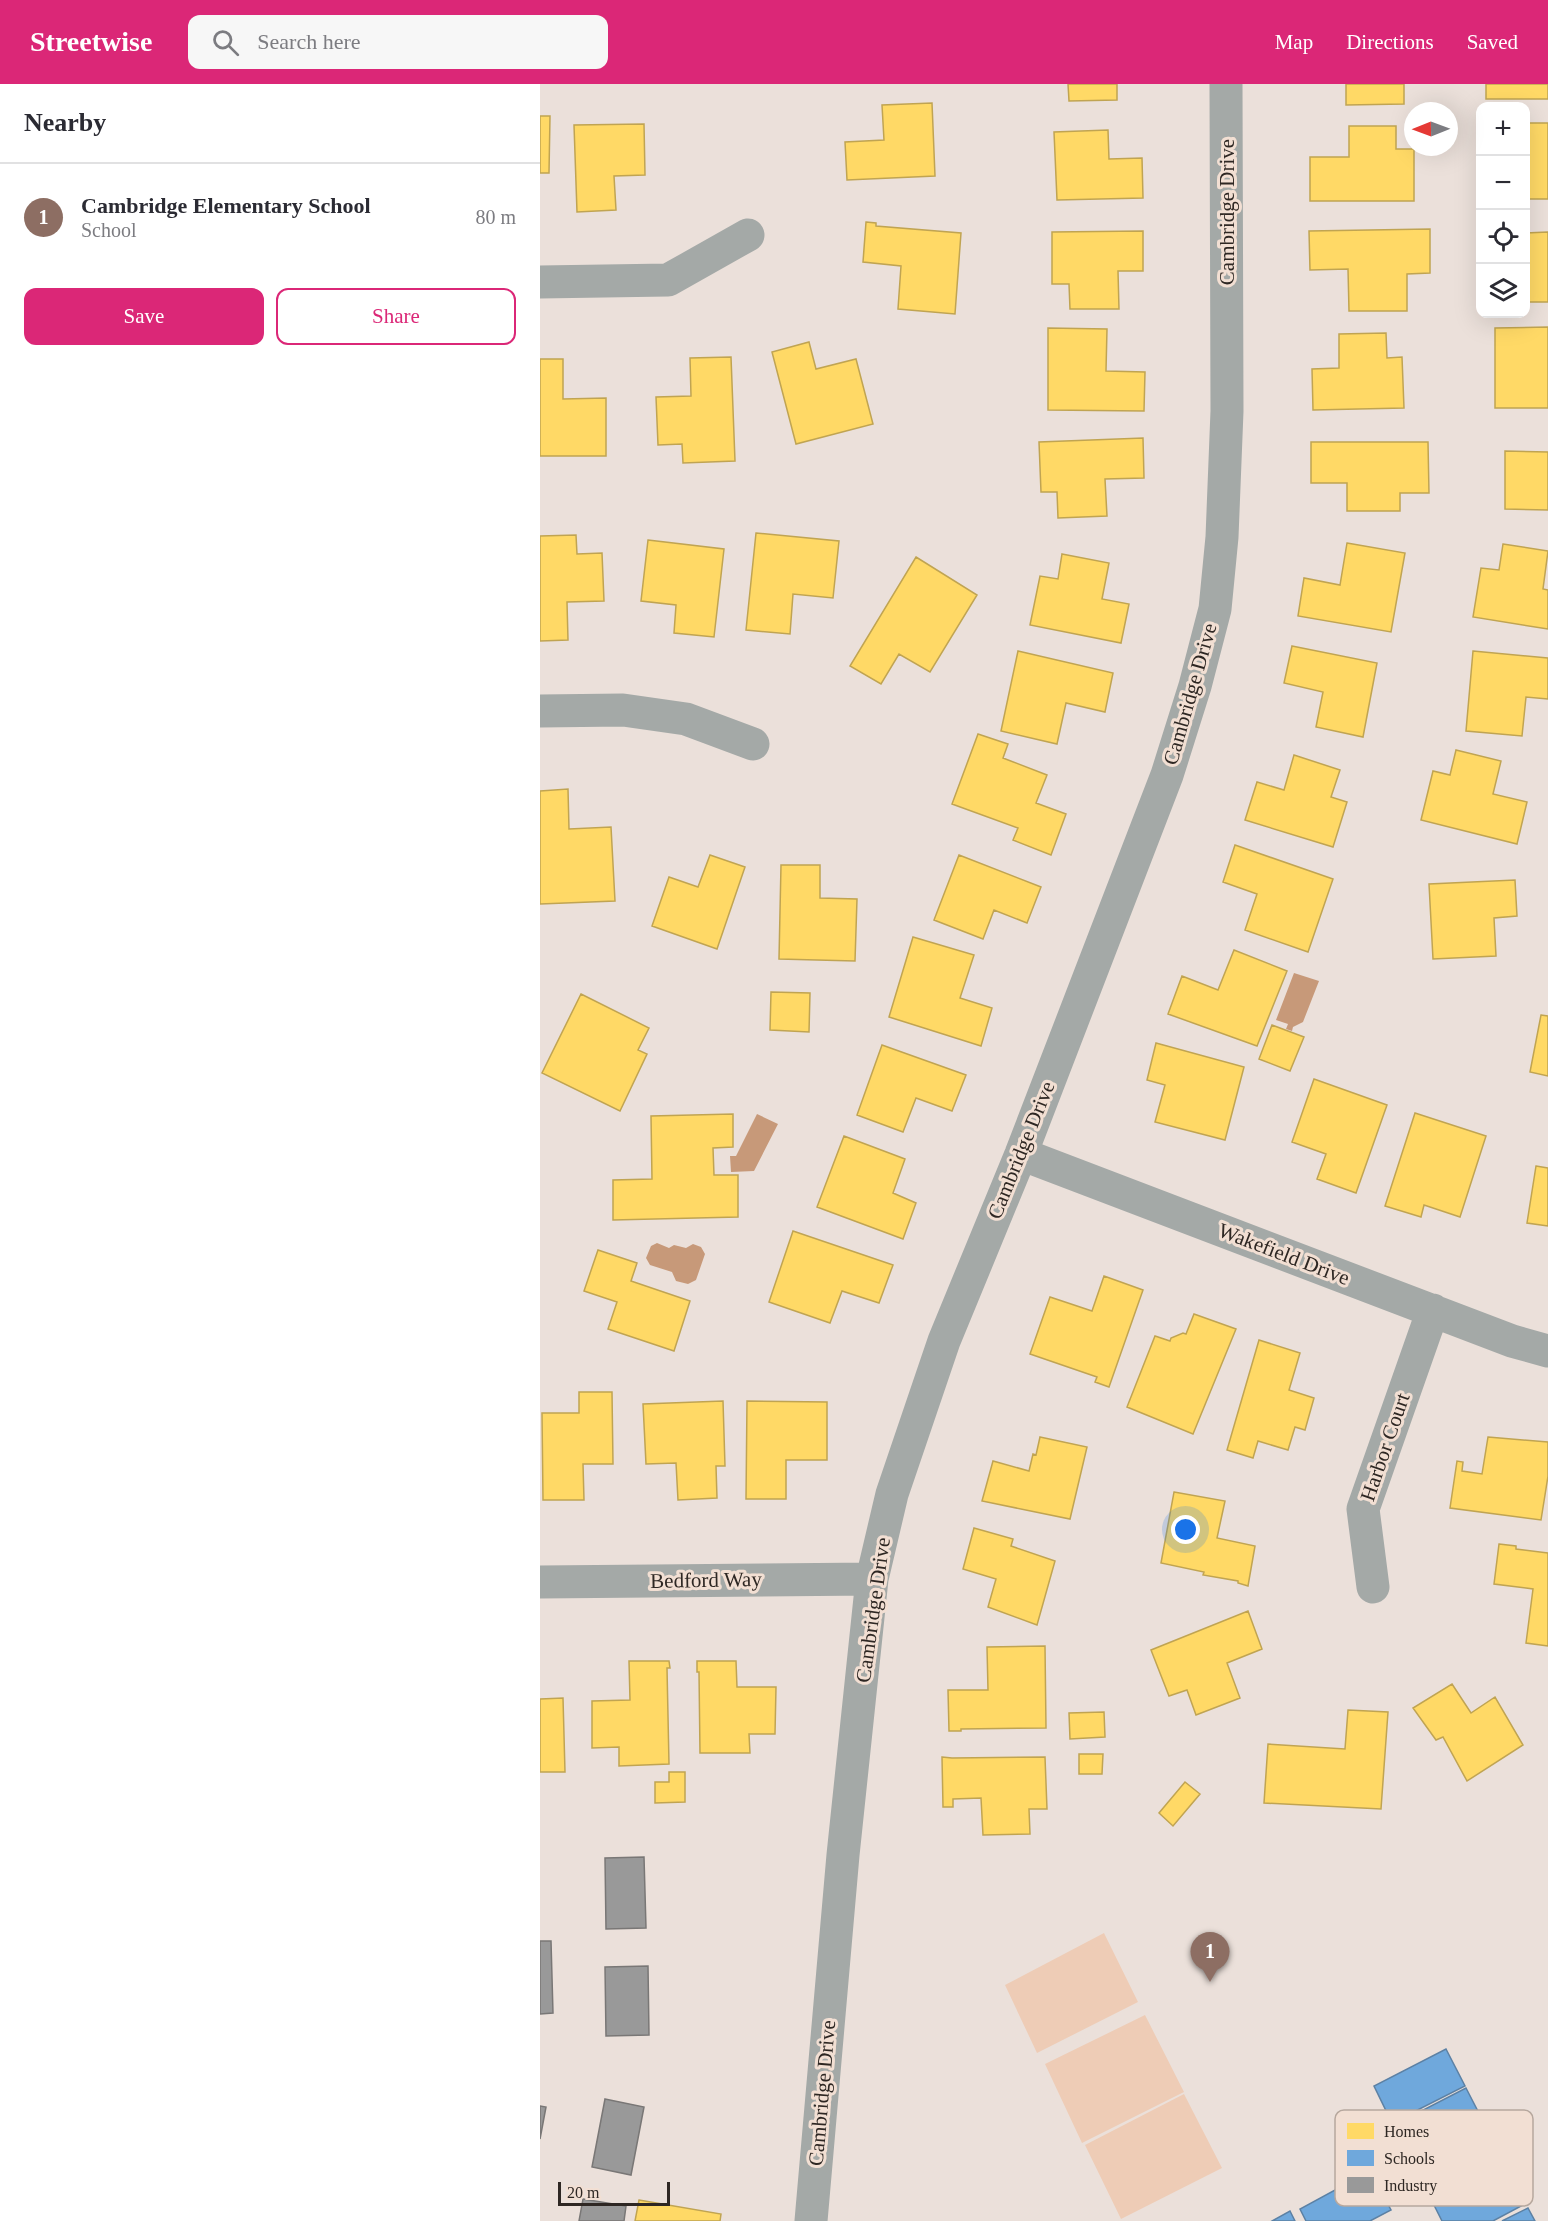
<!DOCTYPE html>
<html lang="en">
<head>
<meta charset="utf-8">
<style>
	:root { --surface:#fff; --page:#f7f7f7; --text:#2b2b33; --muted:#7c7c81; --line:#e1e1e2; --accent:#db2777 }
	body { margin:0; font-family:Georgia,serif; background:var(--page); color:var(--text) }
	.controls { position:absolute; right:18px; top:18px; display:grid; overflow:hidden; border-radius:12px; box-shadow:0 6px 24px #0002 }
	.controls button { width:54px; height:54px; display:grid; place-items:center; padding:0; border:0; border-bottom:2px solid var(--line); background:var(--surface); color:var(--text); font:30px sans-serif }
	.compass { position:absolute; left:864px; top:18px; width:54px; height:54px; border-radius:50%; background:var(--surface); box-shadow:0 6px 24px #0002; rotate:269deg }
	.scale { position:absolute; left:18px; bottom:15px; width:112px; box-sizing:border-box; padding-left:6px; border:3px solid #2e2723; border-top:0; font-size:16px; line-height:21px; white-space:nowrap; color:#2e2723; -webkit-text-stroke:4px #f2dfd3; paint-order:stroke }
	.you { position:absolute; left:646px; top:1446px; width:21px; height:21px; margin:-15px; border:4px solid #fff; border-radius:50%; background:#1a73e8; box-shadow:0 0 0 9px #1a73e833 }
	.badge { display:grid; place-items:center; width:39px; height:39px; border-radius:50%; background:var(--accent); color:#fff; font-size:20px; font-weight:700 }
	.pin { position:absolute; translate:-50% -50px; filter:drop-shadow(0 2px 3px #0008) }
	.pin::after { content:''; position:absolute; top:32px; width:21px; height:18px; background:inherit; clip-path:polygon(0 0,100% 0,50% 100%) }
	.list { margin:0; padding:0; list-style:none }
	h2 { display:flex; justify-content:space-between; align-items:center; height:78px; margin:0; padding:0 24px; font-size:26px }
	h2 small { font-size:20px; font-weight:400; color:var(--muted) }
	.list li { display:grid; grid-template-columns:39px 1fr auto; gap:18px; align-items:center; box-sizing:border-box; height:108px; padding:0 24px; border-top:2px solid var(--line) }
	.list b { display:block; font-size:22px; white-space:nowrap }
	.list p { margin:0; font-size:20px; white-space:nowrap; color:var(--muted) }
	.list em { font-size:20px; font-style:normal; color:var(--muted) }
	.actions { display:flex; gap:12px; padding:18px 24px }
	.actions a { flex:1; padding:14px 0; border:2px solid var(--accent); border-radius:12px; text-align:center; font-size:21px; color:var(--accent) }
	.actions .main { background:var(--accent); color:#fff }
	.icon { flex:none; width:33px; height:33px; fill:none; stroke:currentColor; stroke-width:2; stroke-linecap:round; stroke-linejoin:round }
	.map { position:relative; flex:none; width:1008px; height:2137px; overflow:hidden }
	header { display:flex; align-items:center; gap:36px; box-sizing:border-box; height:84px; padding:0 30px; background:var(--accent); color:#fff }
	header strong { font-size:28px }
	nav { display:flex; gap:33px; margin-inline-start:auto; font-size:21px }
	.search { width:420px; height:54px; background:var(--page); display:flex; align-items:center; gap:15px; box-sizing:border-box; padding:0 21px; border-radius:12px; color:var(--muted); font-size:22px }
	main { display:flex }
	aside { flex:1; background:var(--surface) }
	.map>svg:first-child { display:block }
</style>
</head>
<body>
<header>
<strong>Streetwise</strong>
<div class="search"><svg class="icon" aria-label="search" viewBox="0 0 24 24"><circle cx="10" cy="10" r="6"/><path d="M15 15l6 6"/></svg>Search here</div>
<nav><a>Map</a><a>Directions</a><a>Saved</a></nav>
</header>
<main>
<aside>
<h2>Nearby<small></small></h2>
<ul class="list">
<li><span class="badge" style="background:#8d6e63">1</span><div><b>Cambridge Elementary School</b><p>School</p></div><em>80 m</em></li>
</ul>
<div class="actions"><a class="main">Save</a><a>Share</a></div>
</aside>
<div class="map">
<svg width="1008" height="2137" viewBox="0 0 1008 2137">
	<rect width="100%" height="100%" fill="#ebe0da"/>
	<path fill="#eeccb6" d="M564,1849l34,69 -101,51 -32,-68z
		M605,1931l39,77 -102,51 -37,-79z
		M644,2010l38,74 -101,51 -36,-74z"/>
	<path fill="#c79979" d="M754,889l25,8 -16,41 -10,5 -1,4 -6,-2 2,-5 -12,-4z
		M217,1030l21,10 -24,47 -23,1 -1,-16h6z
		M117,1159l12,5 5,-3 12,3 7,-4 8,3 4,7 -9,26 -8,4 -12,-3 -4,-9 -22,-7 -4,-7 5,-12z"/>
	<path fill="#ffd966" stroke="#c0a452" stroke-width="1.5" d="M528,0h49v16l-48,1z
		M806,0h58v20l-58,1z
		M946,0h62v15h-62z
		M392,19l3,73 -88,4 -2,-38 39,-2 -2,-35z
		M0,32h10l-1,57h-9z
		M986,39h22v76h-22z
		M104,40l1,51 -31,1 2,34 -39,2 -3,-87z
		M809,42h47v23h18v52h-104v-44h39z
		M568,46l1,29 33,-1 1,40 -86,2 -3,-68z
		M326,138l10,1v3l85,7 -6,81 -57,-5 3,-43 -38,-4z
		M890,145v44l-23,1v37h-58l-1,-42 -38,1 -1,-39z
		M603,147v40h-25l1,38h-49l-1,-25h-17v-52z
		M1008,148v70h-22v-69z
		M1008,243v81h-53v-80z
		M508,244l59,1 -1,42 39,1 -1,39 -96,-1z
		M846,249l1,25 15,-1 2,51 -91,2 -1,-41 27,-1v-34z
		M269,258l7,27 40,-10 17,65 -77,20 -24,-92z
		M191,273l4,104 -52,2 -1,-19 -24,1 -2,-48 35,-1 -1,-38z
		M0,275h23v40l43,-1v58h-66z
		M603,354l1,40 -39,1 2,37 -49,2 -1,-26h-16l-2,-50z
		M771,358h117l1,51h-29v18h-53v-28h-36z
		M965,367l43,1v58l-43,-1z
		M216,449l83,8 -6,57 -40,-4 -3,40 -44,-4z
		M36,451l1,19 25,-1 2,48 -37,1 1,38 -28,1v-105z
		M108,456l76,9 -10,88 -40,-4 2,-28 -35,-4z
		M807,459l58,10 -14,79 -93,-16 6,-38 36,7z
		M963,460l45,7 -5,38 5,1v39l-75,-12 8,-49 18,2z
		M522,470l47,9 -7,36 27,5 -8,39 -91,-18 10,-49 18,3z
		M376,473l61,38 -47,77 -31,-18 -18,30 -31,-18z
		M752,562l85,17 -14,74 -47,-10 7,-35 -39,-9z
		M478,567l95,22 -8,39 -39,-9 -9,41 -56,-13z
		M933,567l75,7v41l-22,-2 -4,39 -56,-5z
		M438,650l30,10 -5,14 44,17 -11,28 30,11 -15,41 -38,-15 5,-12 -66,-24z
		M916,666l45,11 -8,33 34,8 -10,42 -96,-24 12,-49 17,4z
		M754,671l46,15 -9,27 16,5 -14,45 -88,-27 12,-38 27,8z
		M28,705l1,40 42,-2 4,74 -75,3v-113z
		M695,761l98,34 -25,73 -63,-22 12,-36 -34,-12z
		M170,771l35,12 -28,82 -65,-23 17,-49 29,10z
		M419,771l82,32 -14,36 -33,-13 -11,29 -49,-19z
		M241,781h39v33l37,1 -2,62 -76,-2z
		M975,796l2,36 -23,2 2,38 -63,3 -4,-75z
		M373,853l61,18 -14,43 32,10 -11,38 -92,-29z
		M694,866l53,21 -30,75 -89,-32 14,-38 36,14z
		M231,908l39,1 -1,39 -39,-2z
		M41,910l68,34 -11,22 9,4 -27,57 -78,-38z
		M1001,931l7,1v60l-18,-4z
		M732,941l32,12 -14,34 -31,-12z
		M616,959l88,24 -19,73 -70,-18 10,-37 -18,-5z
		M342,961l84,30 -14,36 -36,-13 -13,34 -46,-17z
		M774,995l73,26 -31,88 -39,-14 9,-25 -34,-12z
		M875,1029l71,23 -26,81 -36,-12 -3,12 -36,-11z
		M193,1030v33l-20,1 1,27h24v42l-125,3v-40l39,-1 -1,-63z
		M304,1052l61,23 -12,34 23,10 -13,36 -86,-32z
		M996,1082l12,2v58l-21,-3z
		M253,1147l100,34 -14,38 -37,-12 -12,32 -61,-21z
		M58,1166l39,13 -6,18 59,20 -16,50 -66,-22 9,-27 -33,-11z
		M564,1192l39,14 -34,97 -14,-5 2,-5 -67,-23 20,-57 42,14z
		M654,1230l42,15 -43,105 -66,-27 28,-71 15,5 1,-3 12,-5 3,1z
		M719,1256l41,13 -11,37 25,8 -9,32 -10,-3 -7,23 -30,-9 -5,17 -26,-8z
		M39,1308h33l1,72h-30l1,36h-41l-1,-87h37z
		M183,1317l2,65h-9l1,32 -39,2 -2,-37 -30,1 -3,-60z
		M207,1317l80,1v58h-41v39h-40z
		M500,1353l47,10 -17,72 -88,-18 11,-40 36,10 4,-17 3,1z
		M948,1353l60,5v34l-7,44 -91,-12 7,-47 6,1 -1,9 20,3z
		M634,1408l51,9 -8,37 38,8 -7,40 -10,-3v-2l-35,-6 1,-3 -43,-9z
		M434,1444l39,11 -2,7 44,15 -18,64 -49,-18 8,-28 -33,-10z
		M959,1460l17,2v3l32,4v93l-22,-3 7,-54 -39,-5z
		M708,1527l14,38 -35,14 13,35 -44,17 -9,-25 -18,6 -18,-46z
		M505,1562l1,82 -85,1v2h-12l-1,-41h40l-1,-43z
		M89,1577h40l1,7h-3l2,96 -50,2v-19l-27,1v-47l38,-1z
		M157,1577h39l1,26h39l-1,47h-26l1,19h-50l-1,-81h-2z
		M912,1600l19,29 24,-16 28,48 -56,36 -24,-44 -7,3 -23,-32z
		M23,1614l2,74h-25v-73z
		M808,1626l40,2 -7,97 -117,-6 4,-59 77,5z
		M564,1628l1,25 -35,2 -1,-26z
		M539,1670h24l-1,20h-23z
		M402,1673l10,1 93,-1 2,52h-18l1,25 -47,1 -2,-37 -28,1v8h-10z
		M129,1688h16v30l-30,1v-21h14z
		M645,1698l15,12 -27,32 -14,-13z
		M99,2116l82,14 -1,7h-85z"/>
	<path fill="#6fa8dc" stroke="#5c81a4" stroke-width="1.5" d="M906,1965l19,37 -73,37 -18,-37z
		M926,2004l19,37 -73,37 -18,-37z
		M967,2084l18,36 -32,17h-51l-8,-16z
		M830,2087l21,39 -21,11h-64l-6,-12z
		M988,2124l7,13h-33z
		M750,2127l5,10h-23z"/>
	<path fill="#999" stroke="#797776" stroke-width="1.5" d="M104,1773l2,71 -40,1 -1,-71z
		M0,1857h11l2,72 -13,1z
		M108,1882l1,69 -43,1 -1,-69z
		M65,2015l39,8 -13,68 -39,-8z
		M0,2022l6,1 -6,32z
		M43,2115l43,7 -2,15h-45z"/>
	<g fill="none" stroke-linecap="round" stroke-linejoin="round">
		<path stroke="#a4a9a7" stroke-width="33" d="M0,198l128,-2 80,-45
			M0,627l83,-1 63,9 67,25
			M481,1070l491,187 36,10
			M0,1498l332,-3
			M833,1503l-10,-78 70,-199
			M271,2137l32,-366 29,-276 20,-85 52,-153 77,-187 146,-379 28,-89 20,-77 7,-72 5,-126 -1,-327"/>
	</g>
	<g text-anchor="middle" dominant-baseline="central" stroke-width="6" stroke-linejoin="round" paint-order="stroke">
		<g font-size="21" fill="#2e2723" stroke="#f2dfd3">
			<text transform="translate(687 128) rotate(-90)">Cambridge Drive</text>
			<text transform="translate(650 610) rotate(-74)">Cambridge Drive</text>
			<text transform="translate(481 1066) rotate(-68)">Cambridge Drive</text>
			<text transform="translate(744 1170) rotate(21)">Wakefield Drive</text>
			<text transform="translate(845 1363) rotate(-71)">Harbor Court</text>
			<text transform="translate(166 1496) rotate(-1)">Bedford Way</text>
			<text transform="translate(333 1526) rotate(-82)">Cambridge Drive</text>
			<text transform="translate(282 2009) rotate(-85)">Cambridge Drive</text>
		</g>
	</g>
	<rect x="795" y="2026" width="198" height="96" rx="9" fill="#f2dfd3" stroke="#b7a89e" stroke-width="1.5"/>
	<rect x="807" y="2039" width="27" height="16" fill="#ffd966"/>
	<rect x="807" y="2066" width="27" height="16" fill="#6fa8dc"/>
	<rect x="807" y="2093" width="27" height="16" fill="#999"/>
	<g font-size="16" fill="#2e2723">
		<text x="844" y="2053">Homes</text>
		<text x="844" y="2080">Schools</text>
		<text x="844" y="2107">Industry</text>
	</g>
</svg>
<div class="controls">
<button>+</button>
<button>−</button>
<button><svg class="icon" aria-label="locate" viewBox="0 0 24 24"><circle cx="12" cy="12" r="6"/><path d="M12 2v4M12 18v4M2 12h4M18 12h4"/></svg></button>
<button><svg class="icon" aria-label="layers" viewBox="0 0 24 24"><path d="M12 4l9 5-9 5-9-5zM3 14l9 5 9-5"/></svg></button>
</div>
<svg class="compass" viewBox="-18 -18 36 36"><path d="M0-13l5 13h-10z" fill="#e53935"/><path d="M0 13l5-13h-10z" fill="#7c7c81"/></svg>
<div class="scale">20 m</div>
<div class="you"></div>
<div class="pin badge" style="left:670px;top:1898px;background:#8d6e63">1</div>
</div>
</main>
</body>
</html>
